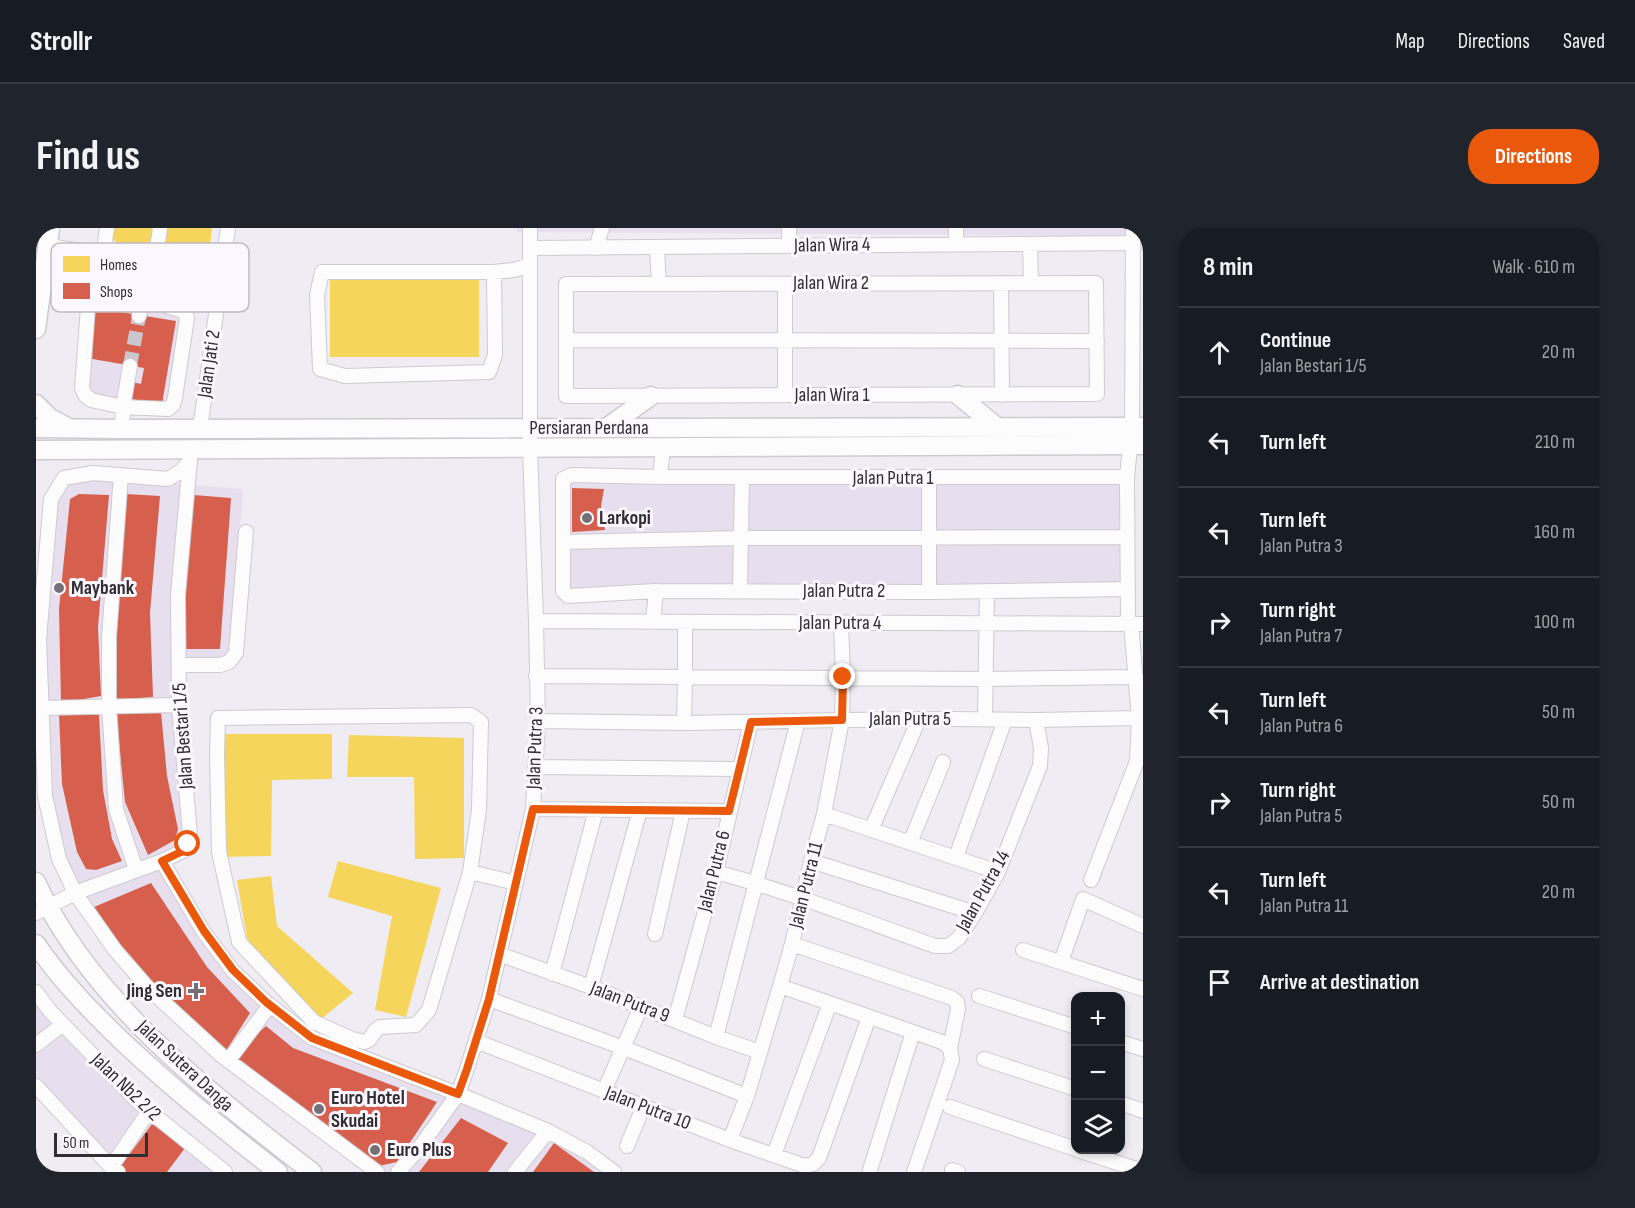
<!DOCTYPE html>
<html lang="en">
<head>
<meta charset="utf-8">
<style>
	:root { --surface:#171b24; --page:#20242c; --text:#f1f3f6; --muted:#9ea1a6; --line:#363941; --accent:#ea580c }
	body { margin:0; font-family:"Sofia Sans Condensed",sans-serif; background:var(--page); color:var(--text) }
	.controls { position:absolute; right:18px; bottom:18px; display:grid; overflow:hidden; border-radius:12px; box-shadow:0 3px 9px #0003 }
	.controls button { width:54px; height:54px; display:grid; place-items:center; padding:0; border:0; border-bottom:2px solid var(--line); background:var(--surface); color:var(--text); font:30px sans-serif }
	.scale { position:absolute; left:18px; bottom:15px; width:94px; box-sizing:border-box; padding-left:6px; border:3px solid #312e34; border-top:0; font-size:16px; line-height:21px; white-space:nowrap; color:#312e34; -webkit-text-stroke:4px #fbf7fe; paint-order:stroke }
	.stop { position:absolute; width:18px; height:18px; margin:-14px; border:4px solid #ea580c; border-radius:50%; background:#fff }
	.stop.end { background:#ea580c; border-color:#fff; box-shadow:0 2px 6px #0008 }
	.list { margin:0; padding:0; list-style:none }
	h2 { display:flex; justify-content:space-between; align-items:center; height:78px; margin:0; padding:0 24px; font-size:26px }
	h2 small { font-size:20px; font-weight:400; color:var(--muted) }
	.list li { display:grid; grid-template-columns:39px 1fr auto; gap:18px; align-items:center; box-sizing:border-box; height:90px; padding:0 24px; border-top:2px solid var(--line) }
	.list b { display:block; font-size:22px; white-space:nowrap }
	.list p { margin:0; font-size:20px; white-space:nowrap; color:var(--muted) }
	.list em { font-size:20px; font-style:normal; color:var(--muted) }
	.icon { flex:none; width:33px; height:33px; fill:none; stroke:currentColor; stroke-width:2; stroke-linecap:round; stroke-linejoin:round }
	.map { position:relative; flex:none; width:1107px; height:944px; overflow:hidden; border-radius:24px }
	header { display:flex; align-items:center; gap:36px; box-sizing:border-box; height:84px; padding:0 30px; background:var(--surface); border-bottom:2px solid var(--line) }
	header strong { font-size:28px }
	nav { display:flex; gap:33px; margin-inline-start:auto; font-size:21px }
	.intro { display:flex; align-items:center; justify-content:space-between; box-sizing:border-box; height:144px; padding:0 36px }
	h1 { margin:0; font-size:42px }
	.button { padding:15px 27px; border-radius:24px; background:var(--accent); color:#fff; font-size:21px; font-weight:700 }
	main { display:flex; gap:36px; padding:0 36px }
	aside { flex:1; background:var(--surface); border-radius:24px; box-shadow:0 3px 9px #0003 }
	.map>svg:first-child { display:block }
</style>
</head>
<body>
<header>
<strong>Strollr</strong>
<nav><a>Map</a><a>Directions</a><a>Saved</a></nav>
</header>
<div class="intro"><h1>Find us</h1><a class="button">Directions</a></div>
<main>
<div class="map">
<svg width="1107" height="944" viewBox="0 0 1107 944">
	<rect width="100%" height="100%" fill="#f0ecf4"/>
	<path fill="#e7dfee" d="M481,0h626v8l-626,-4z
		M57,51l90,11 5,7 -17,105 -51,1 -32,-9z
		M1095,244l1,122 -461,2 -105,4 -7,-123 131,-4z
		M57,249l150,12 -12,162 -4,7 -53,4 11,168 -5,17 -22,12 43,74 109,108 242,98 32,16 22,17h-222l-156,-117 -110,-109 -36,-51 -18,-37 -14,-63 -7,-151 13,-143 11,-18z
		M0,772l182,172h-95l-87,-90z"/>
	<path fill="#f6d55c" d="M73,0h43l-2,20 -31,-3 -11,-11z
		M131,0h45l-2,18 -16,6 -30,-6z
		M443,49v80h-149v-79z
		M183,506h113v45l-60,1 -1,76 -49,1z
		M313,507l115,3v120l-49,1 -1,-82h-67z
		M302,633l103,27 -35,129 -31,-7 17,-94 -64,-19z
		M235,648l6,50 76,67 -33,27 -72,-76 -11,-64z"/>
	<path fill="#d6604d" d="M60,80l80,13 -14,83 -37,-6 3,-17 13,3 3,-16 -57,-10z
		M536,260l32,1 -3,17 4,24 -33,2z
		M43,266l30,1 -11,132 3,69 -40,7 -2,-94 11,-110z
		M90,266l34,2 -10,117 3,84 -40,3v-87z
		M158,267l37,3 -11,151h-40z
		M125,484l6,64 11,53 -3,11 -27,15 -23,-53 -9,-89z
		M23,486l40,1 4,75 9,49 10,22 -26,9 -10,-1 -9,-17 -15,-68z
		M115,655l56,84 43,46 -26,41 -79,-74 -51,-73z
		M230,798l27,22 144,54 -40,60 -18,4 -146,-110z
		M425,890l47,25 -20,29h-69z
		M116,896l33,24 -18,24h-41l-6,-5z
		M518,915l40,29h-61z"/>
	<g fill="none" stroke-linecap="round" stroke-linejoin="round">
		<path stroke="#cac6ce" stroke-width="14" stroke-dasharray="14 7" stroke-linecap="butt" d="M94,138l9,-50"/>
		<g stroke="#cdcad0" stroke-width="16">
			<path id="minor" d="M753,0v18
				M920,16v-16
				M994,16l1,39
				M12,18l174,25
				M621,19l2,37
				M494,20l603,-5
				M560,20l6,-20
				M67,26l4,-26
				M119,34l5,-34
				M458,44l1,83 -6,17 -144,4 -25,-7 -3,-74 5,-23h172l20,-2 16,-5
				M965,55l1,112
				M1060,55l1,111 -531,2v-112z
				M53,66c29,5 69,7 96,18l2,6 -12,80 -2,7 -5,4 -45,-2 -32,-7 -6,-5 -3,-7z
				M53,66l4,-41
				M103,88l10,-55
				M530,112l531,1
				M749,167v-111
				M86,201l1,-22 7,-41
				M164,201l28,-201
				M154,233l-9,10 -13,8 -75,-6 -29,5 -13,21 -12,140 6,157 14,63 16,34 40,57 33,38 74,68 155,116
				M85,247l-12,162v69l7,103 20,61
				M624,249l3,-30
				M1091,249h-467l-88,-2 -9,4v112l5,5 88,-5 273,1 199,-3
				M893,250v114
				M527,314l178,-4 386,-1
				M704,362l2,-113
				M500,393l607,3
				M617,394l3,-31
				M1092,396l-1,-147 5,-50 1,-199
				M143,437h41l9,-3 7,-9 10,-121
				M500,448l449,3 151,-2
				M6,480l137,-3
				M435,487l10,7 -2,88 -9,62 -41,138 -13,15 -36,2 -5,4 -6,9 -5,2 -12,-3 -38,-17 -75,-80 -20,-90 -2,-98 1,-36z
				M949,491l2,-128
				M502,493l146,2 158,-3 109,-1 85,1 103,-2
				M648,495l1,-47v-54
				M499,539l204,2
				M497,581l196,2
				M788,586l174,58
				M835,602l48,-111
				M874,615l33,-81
				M920,629l49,-137
				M126,633l41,70 30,40 33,31 46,36 146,56 90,37 39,21 27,20
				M775,633l164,52
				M434,644l46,11
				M680,644c74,20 146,48 219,74h13l11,-8 16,-25 23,-41 42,-106 1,-18 -5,-28
				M1055,652l46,-119 2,-43 -8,-94
				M0,685l39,-20 87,-32 21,-10 5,-7 2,-9 -11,-130 -1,-110 12,-135
				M619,706l28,-123
				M756,716l160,54 5,4 1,7 -8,39 2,12 -38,112
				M987,722l120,39
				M463,726l92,33 125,50 44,15
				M1025,734l22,-63 60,27
				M516,746l44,-164
				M744,758l162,56 8,6
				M555,759l49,-177
				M0,764l14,19 88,91 87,70
				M943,768l97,31
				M453,771l135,49 123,48
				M639,792l41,-148 35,-150
				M680,809l82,-316
				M440,813l254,99 75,26 8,-2 6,-6 50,-141
				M1084,814l23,7
				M0,817l27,-21
				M948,831l92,30
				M192,833l42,-56
				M0,858l75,81 7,5
				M568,863l37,-84
				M1084,875l23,8
				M914,879l126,42
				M694,912l17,-44 33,-110 12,-42 19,-83 13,-47 18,-94 1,-43 -2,-54
				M591,918l17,-41
				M1041,922l66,21
				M738,927l56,-152
				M75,939l38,-56
				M834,942l43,-138
				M916,942l6,2
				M362,944l19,-21 41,-57 9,-25 22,-70 44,-190 5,-88 -2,-100 -6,-173v-220
				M479,944l33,-41"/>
		</g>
		<g stroke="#cdcad0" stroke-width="21">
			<path id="major" d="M0,101l14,-101
				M922,167l39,32
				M0,176l14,14 17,9
				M0,200l86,1 1021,-2
				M570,200l45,-32
				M0,222l1107,-5
				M0,654c54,119 175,212 276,290
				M0,716c25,37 56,68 88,99 49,46 101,88 154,129"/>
		</g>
		<use href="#minor" stroke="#fdfcfd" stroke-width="14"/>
		<use href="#major" stroke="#fdfcfd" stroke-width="18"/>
	</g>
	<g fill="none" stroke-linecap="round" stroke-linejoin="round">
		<path stroke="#ea580c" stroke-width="8" d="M152,616l-5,7 -21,10 42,70 29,39 33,32 46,36 146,56 9,-25 22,-70 44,-190 196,2 22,-89 91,-2 1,-43"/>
	</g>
	<g fill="#747077" stroke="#fbf7fe" stroke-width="2">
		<circle cx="551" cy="290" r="6"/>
		<circle cx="23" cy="360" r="6"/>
		<path d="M157 754h6v6h6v6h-6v6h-6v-6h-6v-6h6z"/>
		<circle cx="283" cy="881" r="6"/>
		<circle cx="339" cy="922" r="6"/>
	</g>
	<g text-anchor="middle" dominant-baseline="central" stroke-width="6" stroke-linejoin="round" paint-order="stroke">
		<g font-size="20" fill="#312e34" stroke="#fbf7fe">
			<text transform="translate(796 17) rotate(-1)">Jalan Wira 4</text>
			<text x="795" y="55">Jalan Wira 2</text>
			<text transform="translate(173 136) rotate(-82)">Jalan Jati 2</text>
			<text x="796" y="167">Jalan Wira 1</text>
			<text x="553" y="200">Persiaran Perdana</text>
			<text x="857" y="250">Jalan Putra 1</text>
			<text x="808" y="363">Jalan Putra 2</text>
			<text x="804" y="395">Jalan Putra 4</text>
			<text x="874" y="491">Jalan Putra 5</text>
			<text transform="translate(147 508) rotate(-94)">Jalan Bestari 1/5</text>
			<text transform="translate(499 520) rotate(-88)">Jalan Putra 3</text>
			<text transform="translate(678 643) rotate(-76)">Jalan Putra 6</text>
			<text transform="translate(770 657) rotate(-76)">Jalan Putra 11</text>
			<text transform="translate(947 663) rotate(-61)">Jalan Putra 14</text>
			<text transform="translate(594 774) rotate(21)">Jalan Putra 9</text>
			<text transform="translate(149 838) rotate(43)">Jalan Sutera Danga</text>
			<text transform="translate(90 859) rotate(44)">Jalan Nb2 2/2</text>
			<text transform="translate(612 880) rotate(21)">Jalan Putra 10</text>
		</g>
		<g font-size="20" font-weight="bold" fill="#312e34" stroke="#fbf7fe" text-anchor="start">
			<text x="563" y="290">Larkopi</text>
			<text x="35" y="360">Maybank</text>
			<text x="146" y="763" text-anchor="end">Jing Sen</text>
			<text x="295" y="870">Euro Hotel<tspan x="295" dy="23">Skudai</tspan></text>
			<text x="351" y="922">Euro Plus</text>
		</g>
	</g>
	<rect x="15" y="15" width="198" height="69" rx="9" fill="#fbf7fe" stroke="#bebbc1" stroke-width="1.5"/>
	<rect x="27" y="28" width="27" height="16" fill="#f6d55c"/>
	<rect x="27" y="55" width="27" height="16" fill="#d6604d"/>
	<g font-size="16" fill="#312e34">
		<text x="64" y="42">Homes</text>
		<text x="64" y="69">Shops</text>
	</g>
</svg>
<div class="controls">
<button>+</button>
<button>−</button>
<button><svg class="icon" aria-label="layers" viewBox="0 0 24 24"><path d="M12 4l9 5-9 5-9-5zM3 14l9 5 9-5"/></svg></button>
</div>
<div class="scale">50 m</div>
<div class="stop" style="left:152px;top:616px"></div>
<div class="stop end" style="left:807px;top:449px"></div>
</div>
<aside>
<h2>8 min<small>Walk · 610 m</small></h2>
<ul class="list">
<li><svg class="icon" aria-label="ahead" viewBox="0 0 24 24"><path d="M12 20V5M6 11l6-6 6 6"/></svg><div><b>Continue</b><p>Jalan Bestari 1/5</p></div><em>20 m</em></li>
<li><svg class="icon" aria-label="left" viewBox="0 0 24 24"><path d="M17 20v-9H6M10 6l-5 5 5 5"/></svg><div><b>Turn left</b></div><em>210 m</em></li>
<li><svg class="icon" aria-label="left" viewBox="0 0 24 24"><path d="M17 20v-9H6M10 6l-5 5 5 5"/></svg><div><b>Turn left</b><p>Jalan Putra 3</p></div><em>160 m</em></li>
<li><svg class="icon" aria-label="right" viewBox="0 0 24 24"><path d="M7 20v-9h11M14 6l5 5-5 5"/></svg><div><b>Turn right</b><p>Jalan Putra 7</p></div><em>100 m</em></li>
<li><svg class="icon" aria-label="left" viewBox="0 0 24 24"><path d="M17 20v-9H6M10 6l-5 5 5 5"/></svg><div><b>Turn left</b><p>Jalan Putra 6</p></div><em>50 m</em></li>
<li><svg class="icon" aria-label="right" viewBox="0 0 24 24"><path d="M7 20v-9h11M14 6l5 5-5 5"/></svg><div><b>Turn right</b><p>Jalan Putra 5</p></div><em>50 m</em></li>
<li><svg class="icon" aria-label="left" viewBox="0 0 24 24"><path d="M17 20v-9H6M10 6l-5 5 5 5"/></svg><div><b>Turn left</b><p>Jalan Putra 11</p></div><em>20 m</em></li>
<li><svg class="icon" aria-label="arrive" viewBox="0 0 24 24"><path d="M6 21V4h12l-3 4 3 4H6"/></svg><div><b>Arrive at destination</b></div></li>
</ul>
</aside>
</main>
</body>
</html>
